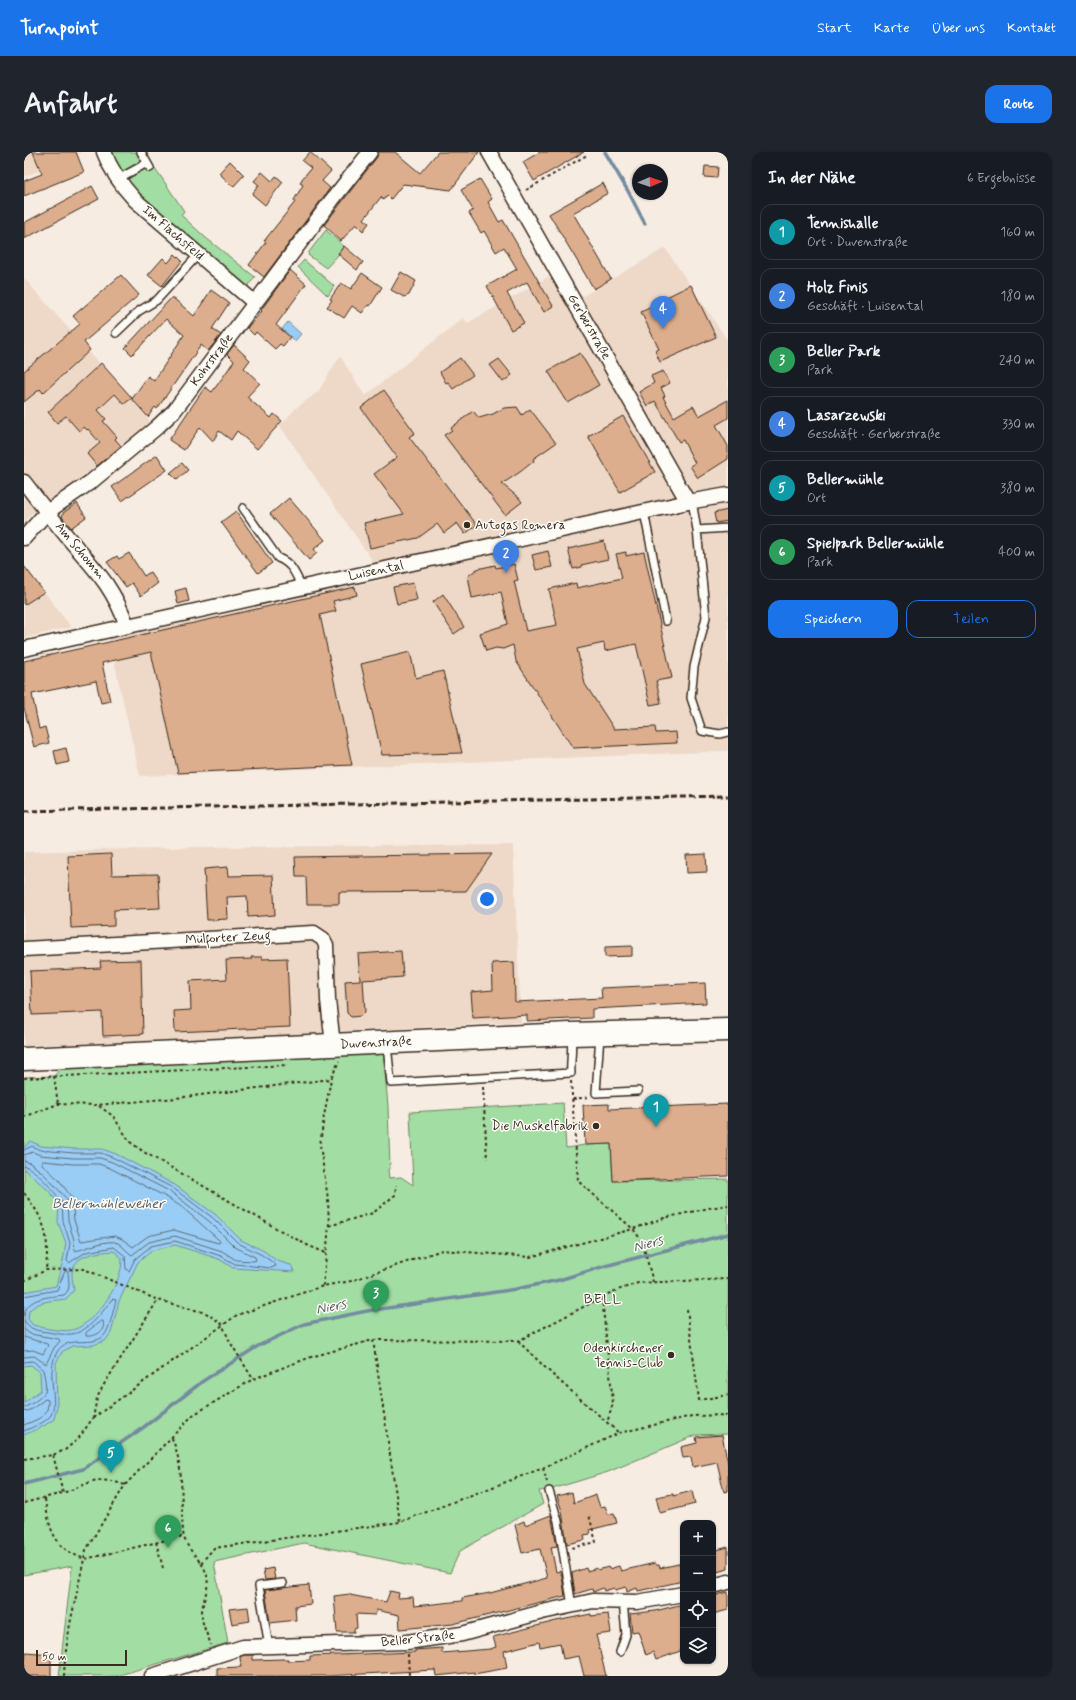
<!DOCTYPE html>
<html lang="de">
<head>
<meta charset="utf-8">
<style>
	:root { --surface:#171b24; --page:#20242c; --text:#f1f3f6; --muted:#9ea1a6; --line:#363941; --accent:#1a73e8 }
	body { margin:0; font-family:Mynerve,sans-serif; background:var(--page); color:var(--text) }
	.controls { position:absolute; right:12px; bottom:12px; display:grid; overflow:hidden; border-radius:8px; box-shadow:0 1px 3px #0004 }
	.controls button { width:36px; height:36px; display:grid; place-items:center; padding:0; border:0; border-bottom:1px solid var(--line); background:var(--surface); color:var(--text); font:20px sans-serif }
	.compass { position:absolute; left:608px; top:12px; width:36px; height:36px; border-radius:50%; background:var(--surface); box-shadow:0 1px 3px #0004; rotate:88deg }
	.scale { position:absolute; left:12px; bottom:10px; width:91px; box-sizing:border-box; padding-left:4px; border:2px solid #3b2a1e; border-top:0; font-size:11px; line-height:14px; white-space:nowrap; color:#3b2a1e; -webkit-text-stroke:3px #fdfcf7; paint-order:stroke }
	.you { position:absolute; left:463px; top:747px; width:14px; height:14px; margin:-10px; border:3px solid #fff; border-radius:50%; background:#1a73e8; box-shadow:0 0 0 6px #1a73e833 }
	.badge { display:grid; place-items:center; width:26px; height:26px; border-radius:50%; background:var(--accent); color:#fff; font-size:13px; font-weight:700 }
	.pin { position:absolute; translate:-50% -33px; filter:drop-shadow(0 1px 2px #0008) }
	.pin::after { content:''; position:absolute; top:21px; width:14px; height:12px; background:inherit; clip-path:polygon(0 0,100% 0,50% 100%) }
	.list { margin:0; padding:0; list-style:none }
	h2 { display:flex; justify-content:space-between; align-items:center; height:52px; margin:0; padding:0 16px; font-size:17px }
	h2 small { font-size:13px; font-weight:400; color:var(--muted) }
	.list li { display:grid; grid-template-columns:26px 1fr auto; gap:12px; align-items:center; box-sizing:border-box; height:56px; margin:0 8px 8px; padding:0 8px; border:1px solid var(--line); border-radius:12px }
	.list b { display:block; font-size:15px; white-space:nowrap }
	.list p { margin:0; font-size:13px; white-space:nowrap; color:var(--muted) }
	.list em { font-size:13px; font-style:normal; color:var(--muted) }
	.actions { display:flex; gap:8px; padding:12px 16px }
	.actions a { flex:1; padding:9px 0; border:1px solid var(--accent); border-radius:12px; text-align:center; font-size:14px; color:var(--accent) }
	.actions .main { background:var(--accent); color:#fff }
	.icon { flex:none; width:22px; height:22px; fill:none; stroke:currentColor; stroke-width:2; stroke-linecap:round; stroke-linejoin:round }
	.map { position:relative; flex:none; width:704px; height:1524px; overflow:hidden; border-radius:12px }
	header { display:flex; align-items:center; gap:24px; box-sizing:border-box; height:56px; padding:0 20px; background:var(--accent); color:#fff }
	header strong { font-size:19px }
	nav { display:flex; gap:22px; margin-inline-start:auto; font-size:14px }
	.intro { display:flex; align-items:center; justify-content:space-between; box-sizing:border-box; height:96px; padding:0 24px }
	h1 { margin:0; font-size:28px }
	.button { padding:10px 18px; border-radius:12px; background:var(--accent); color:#fff; font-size:14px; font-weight:700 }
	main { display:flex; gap:24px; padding:0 24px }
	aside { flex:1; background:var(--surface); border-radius:12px; box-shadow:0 1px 3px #0004 }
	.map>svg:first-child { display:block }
</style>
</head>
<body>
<header>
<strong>Turnpoint</strong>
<nav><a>Start</a><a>Karte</a><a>Über uns</a><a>Kontakt</a></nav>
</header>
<div class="intro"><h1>Anfahrt</h1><a class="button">Route</a></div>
<main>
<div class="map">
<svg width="704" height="1524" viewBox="0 0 704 1524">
	<rect width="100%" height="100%" fill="#f6ece2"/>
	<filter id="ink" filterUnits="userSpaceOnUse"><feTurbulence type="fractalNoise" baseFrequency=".025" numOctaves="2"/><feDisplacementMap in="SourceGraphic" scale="8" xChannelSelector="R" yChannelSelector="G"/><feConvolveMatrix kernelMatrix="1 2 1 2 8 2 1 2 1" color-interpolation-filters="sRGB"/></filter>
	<g filter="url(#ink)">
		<path fill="#eed9c8" d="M0,0h58l-58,25z
			M641,96l63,93v410l-588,25 -31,-137 276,-60 -105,-153 16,-18 22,-16 22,-36 25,40 98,-78 5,5 80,-46 35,19z
			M0,126l127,144 -68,55 -53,38 -6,8z
			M0,413l47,62 -47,11z
			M489,693l8,177 -278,15 -219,9v-194l175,-5z"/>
		<path fill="#a2dda3" stroke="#6e8460" d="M87,0h25l6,10 -14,9 -6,1z
			M122,15l3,4 6,-3 29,43 -3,4 25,23 49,39 -7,9 -7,-4 -95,-81 -19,-20 2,-4z
			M302,78l18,16 -6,7 1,1 -13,14 -18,-13 1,-3z
			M280,108l30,26 -6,10 -30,-29z
			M359,897l5,57 2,63h-2l1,9 12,-1 12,8 -3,-73 153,-9 3,45 19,-3 26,-1 2,37 115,-2v255l-32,1 -88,37 -59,18 -10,1 4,13 -83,47 -10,22 -146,-30 -90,19 14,81 -112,33h-57l13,-110 -48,9v-498l30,-1 10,-12z"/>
		<path fill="#99cdf6" stroke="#738ca0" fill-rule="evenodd" d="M264,170l13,12 -6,7 -13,-12z
			M6,989l11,5 33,3h28l14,5 59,31 41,30 25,25 23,11 13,10 14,4 4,7 -62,-4 -14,-9 -44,-14 -22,5 -15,12 -19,39 -8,32 -6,8 -12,4 -21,1 -10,6 -6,11 1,44 -3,12 -10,7 -20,9v-32l17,-13 -1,-18 -9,-7 -7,1v-74l32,-6 7,-25 3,-18 -8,-21 1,-18 -11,-14 -24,-21v-21zM90,1099l8,7c1,24 -23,59 -44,70 -12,6 -34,0 -45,-3l-5,-6 1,-8c10,-11 23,-10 37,-12l8,-9c-1,-7 -4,-17 0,-24 6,-13 28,-14 40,-15z"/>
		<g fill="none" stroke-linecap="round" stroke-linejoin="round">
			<path stroke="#616b74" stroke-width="1" d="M0,998l8,-4 8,4 34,3h27l13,5 59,30 40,30 25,25 24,12 13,9 1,2 -5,2 -36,-4 -14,-8 -46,-15 -24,5 -16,13 -6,12 -3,-2 -1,-13 -11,-9 -28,5 -17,11 -2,-2 3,-18 -7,-22 -1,-19c-7,-9 -26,-34 -38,-36
				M0,1003l9,-3 7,3 33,3h27l12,4 59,30 39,30 25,25 20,10 1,3 -2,1 -18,-1 -14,-9 -47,-15 -26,6 -17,13c-5,-3 -9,-9 -14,-12 -11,-5 -32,6 -43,8l-1,-11 -6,-20 -1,-21 -24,-26 -13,-10 -6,-2
				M20,1009l29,3h26l11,4 58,30 15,10 36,32 1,2 -2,1 -44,-13 -26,6 -15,11 -11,-8 -7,-3 -34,5 -7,-21 -2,-22 -13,-18 -17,-16v-2z
				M0,1144l33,-6 8,-19h3c0,9 4,18 -4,24 -15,2 -38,2 -40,21
				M0,1168c6,10 13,11 24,12 9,2 22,4 31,0 14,-6 25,-22 33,-33l4,1c-2,8 -6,26 -10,33 -11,17 -38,0 -49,19 -12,22 2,48 -6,63 -5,8 -19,12 -27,16
				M77,1169h2c3,10 -7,16 -17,15v-3z
				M0,1177l6,5 29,5 1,2 -6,7 -8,16 -12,-8 -10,1
				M0,1185l23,7 1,1 -5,9 -10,-4 -9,1
				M0,1210l9,-1 10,9c1,4 4,17 2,22 -3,5 -15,14 -21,15
				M0,1260l8,-3 13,-10 3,1c1,17 -10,19 -24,25"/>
			<path stroke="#738ca0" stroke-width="3.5" d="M581,0l23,39 17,33
				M0,1332l59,-15 61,-42 59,-46 55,-35 46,-22 63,-13 149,-22 43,-9 46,-14 123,-32"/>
		</g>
		<path fill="#dcae8d" stroke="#3b2a1e" d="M9,0h43l8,20 -60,24v-15l18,-7z
			M286,0l21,19 -9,10 8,7 -66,89 -15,-12 17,-23 -2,-1 31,-39 -1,-2 9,-15 -3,-2 2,-4 9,-11 -9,-7z
			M354,0h17l25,21 18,-21h41l-28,38 -48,-6 -12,15 -4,-4 -4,5 -2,-3 -17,22 5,4 -6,8 -7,-7 -15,17 -17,-16 53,-68z
			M516,0h44l-50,29 -11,-19z
			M206,9l14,14 -11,12 -14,-14z
			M681,14l13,1 -1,11 -13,-1z
			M238,20l10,9 4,-5 7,6 -18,23 -13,-11 7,-9 -5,-4z
			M456,27l12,20 -4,3 11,20 4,-2 50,86 -9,6 -17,-30 -20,11 17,30 -13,7 -24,-44 30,-17 -13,-22 -8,5 -12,-21 -3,2 -12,-20 4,-3 -12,-20z
			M579,31l5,10 -35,20 38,66 -17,10 -45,-75z
			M68,34l7,13 -75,40v-16z
			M320,94l19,16 -6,8 -19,-16z
			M151,102l7,7 -20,25 -14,-11 15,-17 5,5z
			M266,118l16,14 -30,41 14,12 -7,9 -3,-2 -5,5 -19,-17 -2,3 -7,-7 15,-17 -1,-1z
			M377,120l15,9 -7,14 -5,2 -13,-7z
			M338,121l20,14 -12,19 -2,-1 -6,8 -10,-7 -8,12 -17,-11 5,-7 -2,-1 11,-16 10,6z
			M97,123l18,20 -55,47 6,8 -47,43 -3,-4 -16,13v-31l56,-47 -7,-8z
			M667,133l25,52 -56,25 -5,-11 4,-2 -18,-37 14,-7 -1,-2z
			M187,138l18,13 -17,26 9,6 -13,16 -7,-6 -44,64 -2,-2 -7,10 -16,-18 16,-23 6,5 30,-46 -18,-16 -34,36 -7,-7 47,-51 22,19z
			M210,193l16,15 -6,8 16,15 -13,14 24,21 3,-4 8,7 -25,28 -20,-18 -6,9 -12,-9 -6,10 -13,-14 -16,23 -15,-10 36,-53 7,5 11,-15 11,-16 -7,-7z
			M556,201l19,32 -31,18 -20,-32z
			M436,206l13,17 -20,14 -5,-7 -2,1 -6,-11z
			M475,207l13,16 -9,7 -13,-17z
			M77,211l31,35 -8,6 -9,-10 -17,16 8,9 -3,2 14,16 -2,2 6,7 -24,20 -10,-12 13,-11 -12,-14 -1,1 -3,-3 -5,4 -13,-15 -9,7 -9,-11z
			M639,219l7,12 -9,5 4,8 -2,1 11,20 19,-11 6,10 29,-16v18l-12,7 12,21v13l-30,19 -8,-12 5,-3 -12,-23 -4,2 -24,-41 -8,5 -8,-14 15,-9 -3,-7z
			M360,238l31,43 -6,4 68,88 -12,9 -8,-11 -13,10 -7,-9 -19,14 -48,10 -6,-25 40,-9 -30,-40 23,-17 -36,-49z
			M493,255l5,8 8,-6 26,34 -23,16 1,2 -14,11 -18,12 17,14 3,4 -17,13 -61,-80 8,-5 -1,-2 22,-17 6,7 14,-4 11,-6z
			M599,264l32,56 -35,20 -32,-56z
			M133,303l10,15 -45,31 -10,-14z
			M158,311l6,7 -11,10 -7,-7z
			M265,346l36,42 -11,9 3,4 -8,7 -39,-46z
			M53,351l9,14 -15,11 -9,-11 1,-4z
			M704,358v11l-12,2 -2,-10z
			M212,359l36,52 -14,10 -37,-51z
			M580,389l4,18 -27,6 1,2 -9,2 -5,-20z
			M524,399l4,16 -16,3 -4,-15z
			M602,400v4l18,-4 28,126 -16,3 5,22 -11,2 -14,-61 -31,7 -1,-8 -27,6 8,35 29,45 41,-2 1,6 20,-1 1,11 -104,5 -57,-87 -3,-16 -10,4 -7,-1 -10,3 -6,-18 28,-9 -7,-32 -29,6 -4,-22 9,-7 18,-4 1,3 18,-4 4,16 -4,1 12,50 31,-6 -8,-36 27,-6 1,5 45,-10 -6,-24z
			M105,401l15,23 6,-4 8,11 -17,13 -9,-13 -6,4 -19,-25 10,-6 2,3z
			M0,414l20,26 -20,13z
			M389,431l4,17 -20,4 -4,-17z
			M331,435l2,8 -24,6 3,10 -16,4 32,150 -174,8 -27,-121 -49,11 8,38 -9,2 -5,-22 -64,13 7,35 6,-2 4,16 -15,4 -10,-39v-47z
			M162,436l3,13 -11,3 -3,-13z
			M419,442l21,33 -10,7 -21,-32z
			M386,500l6,26 27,-7 19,82 -80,2 -21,-91z
			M42,596l3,14 -12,3 -3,-14z
			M87,702l1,21 46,-1 2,34 -46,2v16l-43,2 -3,-72z
			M468,702l-26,37 -127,1v12h-32l-1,-27h-10l-1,-20z
			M682,702l1,18 -20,1 -1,-18z
			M204,715l1,9 44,-1 2,40 -27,2 -1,-21 -20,1 1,22 -21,1 -3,-51z
			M608,794v10l-27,1v-10z
			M377,799l2,26 -40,3 2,32 -4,4 -10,1 -4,-4 -2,-32 15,-1 -2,-26z
			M227,805h11v2l25,-1 3,69 -115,5 -1,-21 17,-1 -1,-29 37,-2 -1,-19 26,-1z
			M117,808l2,74 -40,2 -1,-24 -70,3 -2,-44 71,-3 -1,-7z
			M490,810l1,40 87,-4 -1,-10 104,-5 1,20 -114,6v9l-65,3v-6l-54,3 -2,-26 22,-2 -1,-27z
			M585,952v5l119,-5v72l-115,5 -2,-37 -26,1 -2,-40z
			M698,1283l6,29v27l-4,1 -7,-30 -24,5 -2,-10 -8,1 -2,-11 16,-4 -1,-6z
			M668,1339l3,13 -35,9 -4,-16 17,-3v2z
			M548,1340l2,11 22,-8 4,12 5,-1 3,8 6,-1 3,10 -28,7 1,4 -6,1 1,5 -18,4 -5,-33 -5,-15z
			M527,1363l6,31 -6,1 5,25 4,-1 2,5 3,20 -112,28 -53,5 -1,-14 -23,-5 -1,5 -19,-1 1,14 -3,1v3h-17l-3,-36 16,-2v1l36,7 4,-11 9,2 -1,5 15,-1 1,9 48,-5v-3l28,-5 57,-15 -7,-29 -18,4 -7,-28 9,-4 1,4z
			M704,1395v22l-15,4v-22z
			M631,1411l1,2h3l1,3 23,-5v18l-45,10 -1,-3 -10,4 -1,-5 -11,3 -1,-2 -10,3 -1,-3 -10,4 -1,-3 -17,5 -3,-21 14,-5 1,3 10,-3 1,2 10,-3 1,2 10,-3 2,5z
			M249,1416l2,11 -10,1 -2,-10z
			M285,1433l2,19 -16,2 1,14 -26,3 -5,-33z
			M704,1440v18l-15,4v-18z
			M659,1452v46l-27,10 -3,-8 -7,3 -8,-24 -6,1 -2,-18 25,-3z
			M224,1455l2,14 -18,3 -3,-15z
			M567,1462v2l17,-2 3,19 -15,2 10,41h-22l-5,-20 -16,3 -3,-16 -20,4 -1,-5 -35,9 3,17 -33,6v-2l-38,4 -1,-6 -108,6h-110v-8l24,-1 -1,-10 4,-2h9v5l29,-1h6v2l22,-1v-4l105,-4v-2l27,-2v5l48,-4 6,-2 -3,-10 63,-16z
			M2,1500l25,2v22h-27z"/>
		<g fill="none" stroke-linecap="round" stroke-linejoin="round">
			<g stroke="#3b2a1e" stroke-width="10">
				<path id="service" d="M117,0l9,16
					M94,27l29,-16
					M92,181l23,-22 18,-11 41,-45
					M668,349l5,29 9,87 -12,50 -3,31 11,33 18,3 8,-2
					M219,356l35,50c15,6 17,16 24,29
					M620,360l22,109
					M673,378l31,-2
					M576,883l-4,58 42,-2
					M363,893l4,38 180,-10c-1,-12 2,-24 0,-36
					M525,1339l9,30 14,85
					M245,1495l-10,-61 24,-3
					M596,1500l6,-17 -3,-34"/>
			</g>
			<g stroke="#3b2a1e" stroke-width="17">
				<path id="minor" d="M80,0c7,19 18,34 31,48l120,103
					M465,0l199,350
					M0,330c15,20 30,39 46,58 25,29 44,48 57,86
					M0,386l23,-26 45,-31 64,-53 18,-17 158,-211 38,-48
					M0,497l664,-147 40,-7
					M0,797l290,-16 9,6 3,6 2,55 5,45
					M689,1434l15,-4
					M128,1524l91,-29 164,-5 55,-8 80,-22 51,-11 44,1 46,-8"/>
			</g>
			<g stroke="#3b2a1e" stroke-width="25">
				<path id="primary" d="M0,907l546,-25 158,-4"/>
			</g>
			<path stroke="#3b2a1e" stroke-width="2" stroke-dasharray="3 3" stroke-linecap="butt" d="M502,38l61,-35
				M30,924l4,28
				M0,926l264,-13
				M547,929l7,100 55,48 9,12 11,41
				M459,935l4,72
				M549,947l16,-2
				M75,954l14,10 17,26 14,10 132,76 31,17 19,8
				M0,965l34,-13 40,1 78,-7 155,-19
				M0,1041c22,29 25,41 22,77
				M305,1074l44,-13 22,-18 1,-10
				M0,1129l22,-11 38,-1 74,31 48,13 16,11 8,18 23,37
				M299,1134l6,-60 -1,-27 -8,-54 4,-29 7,-37 8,-18
				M578,1146l11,105 -6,20
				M663,1157l12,91 29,-5
				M349,1188l27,182
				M494,1189l36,35 65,57
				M69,1266l144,-103 86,-29 28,-5 91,-31 88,7 103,-28 31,-11 45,-10 19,-3
				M148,1286c13,32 8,60 11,93 1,19 21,29 24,45 3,14 -6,26 -5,40 0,9 6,20 9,29
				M29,1303l10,38
				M0,1307l29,-4 7,-3 5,-2 13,-11 15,-21 4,-20 6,-12 55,-86
				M519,1316l4,14
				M21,1347c4,29 8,50 40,60l99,-23
				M0,1351l39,-10 33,-13 16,1 13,4
				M132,1390l7,26
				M548,1396l24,-6 -7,-27
				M177,1411l13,-15 186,-26 143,-54 76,-35 73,-17 36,-1
				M384,1502l1,22
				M40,1524l1,-19 5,-33 16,-74 39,-65 68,-70 60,-36 58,-22 62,-17 145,1 94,-49 26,-9 90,-4"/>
			<use href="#service" stroke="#fdfcf7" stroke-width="7"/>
			<use href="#minor" stroke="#fdfcf7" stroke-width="14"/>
			<use href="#primary" stroke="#fdfcf7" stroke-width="22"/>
			<path stroke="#3b2a1e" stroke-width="3" stroke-dasharray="6 3" stroke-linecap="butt" d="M0,659l704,-15"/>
		</g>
	</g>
	<g fill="#3b2a1e" stroke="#fdfcf7" stroke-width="1.5">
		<circle cx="443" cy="373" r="4"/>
		<circle cx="572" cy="974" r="4"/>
		<circle cx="647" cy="1203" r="4"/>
	</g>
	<g text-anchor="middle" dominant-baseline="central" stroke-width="3" stroke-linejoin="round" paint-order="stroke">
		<g font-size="13" fill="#3b2a1e" stroke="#fdfcf7">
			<text transform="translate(149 81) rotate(41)">Im Flachsfeld</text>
			<text transform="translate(565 175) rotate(60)">Gerberstraße</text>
			<text transform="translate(188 208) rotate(-53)">Kohrstraße</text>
			<text transform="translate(56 399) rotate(50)">Am Schomm</text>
			<text transform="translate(352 419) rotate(-12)">Luisental</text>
			<text transform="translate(204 786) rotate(-3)">Mülforter Zeug</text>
			<text transform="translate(352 891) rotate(-3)">Duvenstraße</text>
			<text transform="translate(394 1487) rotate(-6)">Beller Straße</text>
		</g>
		<g font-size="13" fill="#3b2a1e" stroke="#fdfcf7" text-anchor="end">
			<text x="451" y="373" text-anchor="start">Autogas Romera</text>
			<text x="564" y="974">Die Muskelfabrik</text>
			<text x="639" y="1196">Odenkirchener<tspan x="639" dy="15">Tennis-Club</tspan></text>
		</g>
		<g font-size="14" font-style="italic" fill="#575b5f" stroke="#fdfcf7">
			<text x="84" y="1052">Bellermühleweiher</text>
			<text transform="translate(624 1092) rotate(-15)">Niers</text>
			<text transform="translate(307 1155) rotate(-12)">Niers</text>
		</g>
		<g font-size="14" letter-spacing="1" fill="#3b2a1e" stroke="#fdfcf7">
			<text x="579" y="1147">BELL</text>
		</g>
	</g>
</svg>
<div class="controls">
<button>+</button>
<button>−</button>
<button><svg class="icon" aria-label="locate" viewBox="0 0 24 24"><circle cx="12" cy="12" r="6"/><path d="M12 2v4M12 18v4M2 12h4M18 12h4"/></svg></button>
<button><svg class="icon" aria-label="layers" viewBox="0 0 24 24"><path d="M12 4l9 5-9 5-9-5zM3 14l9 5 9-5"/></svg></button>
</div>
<svg class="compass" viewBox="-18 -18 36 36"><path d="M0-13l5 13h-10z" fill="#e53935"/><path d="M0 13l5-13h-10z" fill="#9ea1a6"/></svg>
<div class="scale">50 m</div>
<div class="you"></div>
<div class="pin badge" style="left:632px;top:975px;background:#0f9aa8">1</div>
<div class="pin badge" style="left:482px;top:421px;background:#3f7fe0">2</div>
<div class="pin badge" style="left:352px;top:1161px;background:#2e9e5b">3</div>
<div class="pin badge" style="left:639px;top:177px;background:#3f7fe0">4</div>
<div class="pin badge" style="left:87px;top:1321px;background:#0f9aa8">5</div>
<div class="pin badge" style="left:144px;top:1396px;background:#2e9e5b">6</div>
</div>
<aside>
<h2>In der Nähe<small>6 Ergebnisse</small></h2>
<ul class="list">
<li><span class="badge" style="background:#0f9aa8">1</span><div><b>Tennishalle</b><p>Ort · Duvenstraße</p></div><em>160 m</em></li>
<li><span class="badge" style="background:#3f7fe0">2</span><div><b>Holz Finis</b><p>Geschäft · Luisental</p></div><em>180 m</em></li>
<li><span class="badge" style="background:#2e9e5b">3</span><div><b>Beller Park</b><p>Park</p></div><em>240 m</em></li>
<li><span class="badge" style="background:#3f7fe0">4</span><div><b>Lasarzewski</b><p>Geschäft · Gerberstraße</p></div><em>330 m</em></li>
<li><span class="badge" style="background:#0f9aa8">5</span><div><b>Bellermühle</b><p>Ort</p></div><em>380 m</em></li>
<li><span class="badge" style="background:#2e9e5b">6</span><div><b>Spielpark Bellermühle</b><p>Park</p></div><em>400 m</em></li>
</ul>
<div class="actions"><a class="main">Speichern</a><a>Teilen</a></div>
</aside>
</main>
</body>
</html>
